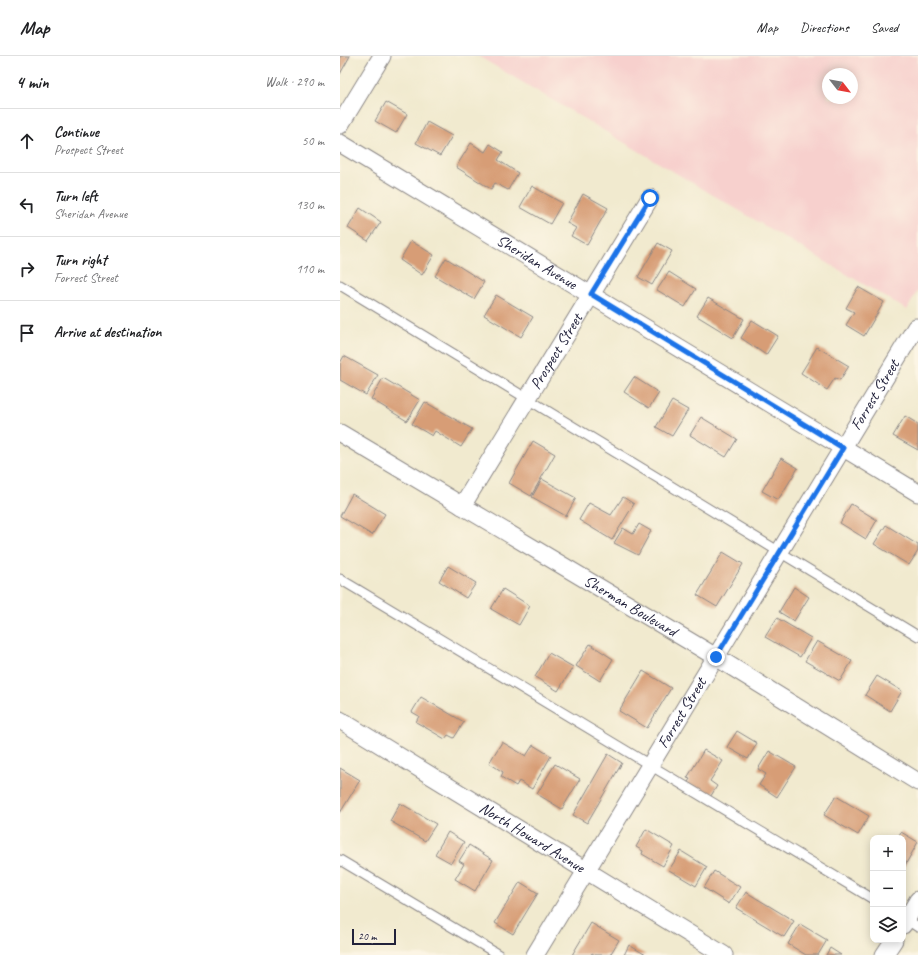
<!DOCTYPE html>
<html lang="en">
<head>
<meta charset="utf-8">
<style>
	:root { --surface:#fff; --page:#f2f2f2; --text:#202124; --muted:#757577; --line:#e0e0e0 }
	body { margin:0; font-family:Caveat,sans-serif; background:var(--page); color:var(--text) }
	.controls { position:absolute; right:12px; bottom:12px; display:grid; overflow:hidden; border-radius:8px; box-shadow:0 2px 10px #0003 }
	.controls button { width:36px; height:36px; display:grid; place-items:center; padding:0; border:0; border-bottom:1px solid var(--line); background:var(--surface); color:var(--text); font:20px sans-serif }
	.compass { position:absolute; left:482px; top:12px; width:36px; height:36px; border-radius:50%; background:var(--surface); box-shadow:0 2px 10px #0003; rotate:121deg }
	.scale { position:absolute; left:12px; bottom:10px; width:44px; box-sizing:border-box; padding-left:4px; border:2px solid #22223b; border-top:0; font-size:11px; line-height:14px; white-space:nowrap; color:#22223b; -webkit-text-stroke:3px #fcf5e5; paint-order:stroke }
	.stop { position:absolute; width:12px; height:12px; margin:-9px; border:3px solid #1a73e8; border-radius:50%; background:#fff }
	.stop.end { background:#1a73e8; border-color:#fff; box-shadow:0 1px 4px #0008 }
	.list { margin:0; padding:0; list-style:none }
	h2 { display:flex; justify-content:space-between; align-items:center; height:52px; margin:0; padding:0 16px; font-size:17px }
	h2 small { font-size:13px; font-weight:400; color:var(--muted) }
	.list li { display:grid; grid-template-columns:26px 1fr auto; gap:12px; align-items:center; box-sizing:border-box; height:64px; padding:0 16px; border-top:1px solid var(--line) }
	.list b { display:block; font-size:15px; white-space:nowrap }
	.list p { margin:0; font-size:13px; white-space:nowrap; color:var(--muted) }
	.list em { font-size:13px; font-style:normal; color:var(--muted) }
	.icon { flex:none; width:22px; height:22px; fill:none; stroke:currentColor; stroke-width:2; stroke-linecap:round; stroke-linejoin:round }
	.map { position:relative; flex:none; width:578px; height:899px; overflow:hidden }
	header { display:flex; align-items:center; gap:24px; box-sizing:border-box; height:56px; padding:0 20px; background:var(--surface); border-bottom:1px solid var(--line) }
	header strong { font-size:19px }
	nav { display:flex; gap:22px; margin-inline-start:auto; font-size:14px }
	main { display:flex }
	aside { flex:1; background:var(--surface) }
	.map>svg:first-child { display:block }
</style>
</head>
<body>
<header>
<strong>Map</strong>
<nav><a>Map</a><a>Directions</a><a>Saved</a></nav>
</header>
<main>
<aside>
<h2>4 min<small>Walk · 290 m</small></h2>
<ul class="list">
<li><svg class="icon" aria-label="ahead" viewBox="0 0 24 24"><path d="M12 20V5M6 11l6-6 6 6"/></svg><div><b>Continue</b><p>Prospect Street</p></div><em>50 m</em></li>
<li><svg class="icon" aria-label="left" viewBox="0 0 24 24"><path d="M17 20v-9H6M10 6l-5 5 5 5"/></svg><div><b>Turn left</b><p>Sheridan Avenue</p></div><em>130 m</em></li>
<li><svg class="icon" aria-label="right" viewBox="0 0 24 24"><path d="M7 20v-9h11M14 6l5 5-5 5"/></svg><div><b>Turn right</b><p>Forrest Street</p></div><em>110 m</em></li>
<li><svg class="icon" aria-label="arrive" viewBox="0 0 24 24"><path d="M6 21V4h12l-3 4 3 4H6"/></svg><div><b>Arrive at destination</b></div></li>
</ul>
</aside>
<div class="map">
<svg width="578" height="899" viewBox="0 0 578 899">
	<rect width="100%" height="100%" fill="#fcf5e5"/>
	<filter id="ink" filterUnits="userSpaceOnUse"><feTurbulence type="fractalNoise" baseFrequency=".025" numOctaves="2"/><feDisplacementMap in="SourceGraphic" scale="8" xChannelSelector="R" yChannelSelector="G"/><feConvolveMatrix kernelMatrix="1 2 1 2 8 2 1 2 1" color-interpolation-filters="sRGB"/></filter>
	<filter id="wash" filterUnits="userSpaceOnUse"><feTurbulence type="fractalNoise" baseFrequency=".012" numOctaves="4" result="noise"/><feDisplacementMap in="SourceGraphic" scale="16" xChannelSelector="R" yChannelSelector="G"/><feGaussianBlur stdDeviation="0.9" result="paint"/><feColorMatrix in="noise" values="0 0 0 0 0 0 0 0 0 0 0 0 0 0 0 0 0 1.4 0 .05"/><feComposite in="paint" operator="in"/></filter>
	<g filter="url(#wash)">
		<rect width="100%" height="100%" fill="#f1eacf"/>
		<path fill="#f7d0cd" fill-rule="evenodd" d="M138,0h440v234l-11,20zM488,18h24v24h-24z"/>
		<g id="blocks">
			<path fill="#d79d76" d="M0,0h10l-10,18z
				M46,46l21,12 -11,19 -21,-12z
				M87,66l25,14 -12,20 -24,-13z
				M131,87l14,9 5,-8 13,8 -5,8 20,13 -10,17 -13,-7 -4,6 -35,-22z
				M192,130l30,17 -12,21 -30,-17z
				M243,138l25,14 -21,37 -16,-9 5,-8 -9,-5z
				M20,152l21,14 -13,19 -20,-13z
				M71,185l23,14 -12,20 -22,-15z
				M318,187l14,8 -20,34 -14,-8z
				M106,202l38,24 -10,17 -39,-23z
				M329,216l27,17 -11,18 -28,-17z
				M518,231l26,15 -20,34 -18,-11 8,-13 -8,-4z
				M156,239l37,22 -12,20 -37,-22z
				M368,242l36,21 -11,19 -36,-22z
				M412,264l26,16 -12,19 -25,-17z
				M477,291l32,19 -9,14 -5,-2 -8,12 -26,-17z
				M4,300l34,19 -12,20 -26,-15v-17z
				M294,321l25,16 -10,15 -25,-16z
				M43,322l37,22 -13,21 -36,-22z
				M332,345l16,9 -16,26 -16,-9z
				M85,346l47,27 -11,18 -26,-16 -3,5 -20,-12z
				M565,360l13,8v26l-25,-14z
				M361,361l36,22 -11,18 -36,-22z
				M193,385l22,13 -24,42 -22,-13z
				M441,402l17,10 -20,32 -16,-9z
				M202,423l34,19 -10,18 -34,-19z
				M12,438l33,20 -13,21 -32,-19z
				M283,441l11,7 -22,36 -33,-20 10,-17 22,12z
				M511,448l26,16 -11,19 -26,-16z
				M299,468l12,7 -13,24 -24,-12 9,-15 10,6z
				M546,469l32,20v6l-9,14 -35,-21z
				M383,496l20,12 -26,43 -20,-12z
				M108,510l28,17 -10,15 -27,-17z
				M454,531l15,10 -15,24 -15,-9z
				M163,533l27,17 -11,19 -28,-16z
				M437,562l34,20 -11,19 -35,-20z
				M477,585l35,20 -12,20 -35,-20z
				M250,588l23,15 -13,22 -24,-15z
				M209,597l24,14 -15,24 -23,-14z
				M303,615l28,17 -24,40 -28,-17z
				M537,620l25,15 -12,20 -25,-16z
				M81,641l43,25 -10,16 -6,-3 -3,4 -29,-17 3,-6 -7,-4z
				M397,675l20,12 -9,16 -21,-12z
				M162,686l24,14 7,-11 18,11 -19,33 -13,-8 -3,5 -15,-9 2,-5 -14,-9z
				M364,694l19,11 -13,20 7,5 -8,13 -23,-14 4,-6 -3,-1z
				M429,695l27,16 -19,30 -18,-12 7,-11 -8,-5z
				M268,698l14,9 -35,60 -14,-8z
				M215,708l25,15 -18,30 -25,-15z
				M0,712l20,12 -20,33z
				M496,740l33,20 -11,19 -34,-20z
				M60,747l36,21 -11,17 -35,-20z
				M306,773l28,17 -11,20 -21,-12 1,-3 -7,-4z
				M108,776l16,10 -13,21 -16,-9z
				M561,776l17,10 -15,27v-31h-6z
				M129,789l24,15 -18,31 -20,-12 9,-15 -5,-3z
				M341,795l26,16 -11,19 -27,-16z
				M374,815l26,16 -11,17 -25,-16z
				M180,826l18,11 -25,41 -18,-11z
				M406,836l48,29 -10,16 -48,-29z
				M251,867l28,17 -9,15h-15l-3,-2 -1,2h-19z
				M460,868l27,16 -9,15h-12l-18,-11z
				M289,889l17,10h-22z
				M490,892l11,7h-15z"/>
		</g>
	</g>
	<g filter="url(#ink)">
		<use href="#blocks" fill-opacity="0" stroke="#8a8685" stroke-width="1"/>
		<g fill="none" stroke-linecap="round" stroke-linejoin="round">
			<g stroke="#8a8685" stroke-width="11">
				<path id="lane" d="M0,229l578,351
					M0,523l533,320
					M0,804l159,95
					M564,862l14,9"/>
			</g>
			<g stroke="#8a8685" stroke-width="19">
				<g id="street">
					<path d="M0,69l42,-69"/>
					<path id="s1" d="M0,87l578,350"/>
					<path id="s2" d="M0,377l376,224 202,125"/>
					<path id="s3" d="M122,450l188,-308"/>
					<path id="s4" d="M0,664l384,235"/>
					<path d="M563,869l15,-25"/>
					<path id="s5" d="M195,899l381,-628"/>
					<path d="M544,899l10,-15"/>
				</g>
			</g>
			<use href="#lane" stroke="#fff" stroke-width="9"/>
			<use href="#street" stroke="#fff" stroke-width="17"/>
		</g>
	</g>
	<g fill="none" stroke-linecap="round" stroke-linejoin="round" filter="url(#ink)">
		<path stroke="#1a73e8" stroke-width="5" d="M310,142l-59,96 252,154 -127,209"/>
	</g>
	<g text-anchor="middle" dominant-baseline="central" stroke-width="4" stroke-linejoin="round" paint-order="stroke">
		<g font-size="16" fill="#22223b" stroke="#fcf5e5">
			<text stroke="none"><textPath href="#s1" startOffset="230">Sheridan Avenue</textPath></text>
			<text stroke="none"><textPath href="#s3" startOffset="181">Prospect Street</textPath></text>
			<text stroke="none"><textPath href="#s5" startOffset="655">Forrest Street</textPath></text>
			<text stroke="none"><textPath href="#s2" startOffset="338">Sherman Boulevard</textPath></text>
			<text stroke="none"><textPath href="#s5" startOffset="283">Forrest Street</textPath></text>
			<text stroke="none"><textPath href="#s4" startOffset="225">North Howard Avenue</textPath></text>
		</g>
	</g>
</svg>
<div class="controls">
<button>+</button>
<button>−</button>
<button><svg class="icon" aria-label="layers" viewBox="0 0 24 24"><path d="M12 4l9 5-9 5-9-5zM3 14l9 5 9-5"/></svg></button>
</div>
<svg class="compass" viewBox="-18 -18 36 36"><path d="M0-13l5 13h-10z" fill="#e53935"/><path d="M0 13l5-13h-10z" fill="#757577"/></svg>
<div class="scale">20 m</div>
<div class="stop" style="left:310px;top:142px"></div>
<div class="stop end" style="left:376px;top:601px"></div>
</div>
</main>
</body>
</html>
